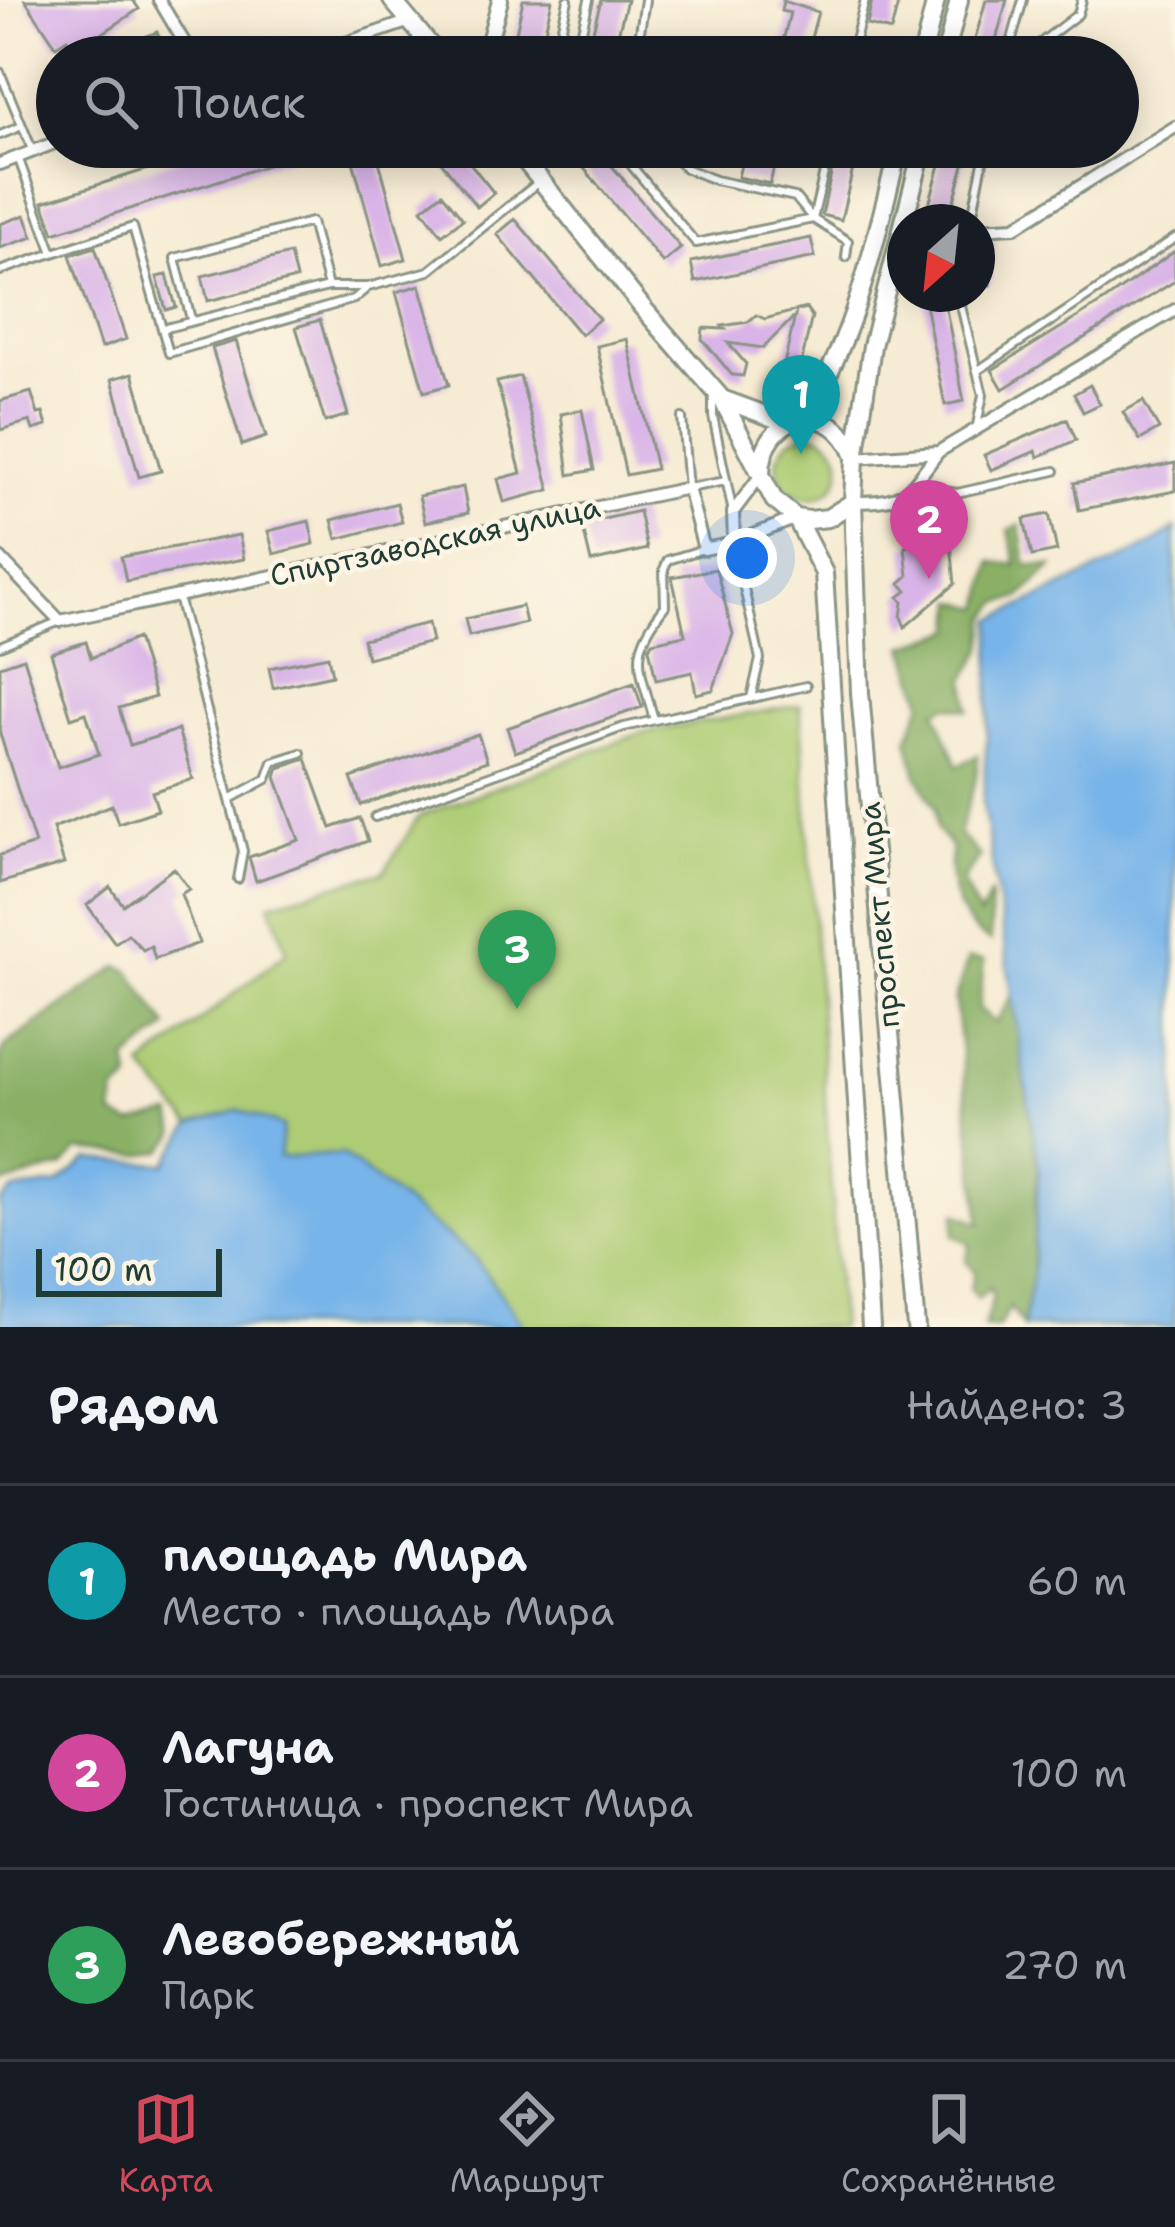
<!DOCTYPE html>
<html lang="ru">
<head>
<meta charset="utf-8">
<style>
	:root { --surface:#171b24; --page:#20242c; --text:#f1f3f6; --muted:#9ea1a6; --line:#363941; --accent:#d1495b }
	body { margin:0; font-family:"Shantell Sans",sans-serif; background:var(--page); color:var(--text) }
	.compass { position:absolute; left:887px; top:204px; width:108px; height:108px; border-radius:50%; background:var(--surface); box-shadow:0 6px 30px #0003; rotate:207deg }
	.scale { position:absolute; left:36px; bottom:30px; width:186px; box-sizing:border-box; padding-left:12px; border:6px solid #1f3d34; border-top:0; font-size:33px; line-height:42px; white-space:nowrap; color:#1f3d34; -webkit-text-stroke:9px #fcf5e5; paint-order:stroke }
	.you { position:absolute; left:747px; top:558px; width:42px; height:42px; margin:-30px; border:9px solid #fff; border-radius:50%; background:#1a73e8; box-shadow:0 0 0 18px #1a73e833 }
	.badge { display:grid; place-items:center; width:78px; height:78px; border-radius:50%; background:var(--accent); color:#fff; font-size:39px; font-weight:700 }
	.pin { position:absolute; translate:-50% -99px; filter:drop-shadow(0 3px 6px #0008) }
	.pin::after { content:''; position:absolute; top:63px; width:42px; height:36px; background:inherit; clip-path:polygon(0 0,100% 0,50% 100%) }
	.list { margin:0; padding:0; list-style:none }
	h2 { display:flex; justify-content:space-between; align-items:center; height:156px; margin:0; padding:0 48px; font-size:51px }
	h2 small { font-size:39px; font-weight:400; color:var(--muted) }
	.list li { display:grid; grid-template-columns:78px 1fr auto; gap:36px; align-items:center; box-sizing:border-box; height:192px; padding:0 48px; border-top:3px solid var(--line) }
	.list b { display:block; font-size:45px; white-space:nowrap }
	.list p { margin:0; font-size:39px; white-space:nowrap; color:var(--muted) }
	.list em { font-size:39px; font-style:normal; color:var(--muted) }
	.icon { flex:none; width:66px; height:66px; fill:none; stroke:currentColor; stroke-width:2; stroke-linecap:round; stroke-linejoin:round }
	.map { position:relative; flex:none; width:1175px; height:1327px; overflow:hidden }
	.search { position:absolute; background:var(--surface); box-shadow:0 6px 30px #0003; left:36px; right:36px; top:36px; height:132px; display:flex; align-items:center; gap:30px; box-sizing:border-box; padding:0 42px; border-radius:66px; color:var(--muted); font-size:45px }
	.sheet { height:732px; background:var(--surface) }
	nav { display:flex; justify-content:space-around; align-items:center; box-sizing:border-box; height:168px; border-top:3px solid var(--line); background:var(--surface); font-size:33px; color:var(--muted) }
	nav a { display:grid; justify-items:center; gap:6px }
	nav .on { color:var(--accent) }
	.map>svg:first-child { display:block }
</style>
</head>
<body>
<div class="map">
<svg width="1175" height="1327" viewBox="0 0 1175 1327">
	<rect width="100%" height="100%" fill="#fcf5e5"/>
	<filter id="ink" filterUnits="userSpaceOnUse"><feTurbulence type="fractalNoise" baseFrequency=".00833" numOctaves="2"/><feDisplacementMap in="SourceGraphic" scale="24" xChannelSelector="R" yChannelSelector="G"/><feConvolveMatrix kernelMatrix="1 2 1 2 8 2 1 2 1" color-interpolation-filters="sRGB"/></filter>
	<filter id="wash" filterUnits="userSpaceOnUse"><feTurbulence type="fractalNoise" baseFrequency=".004" numOctaves="4" result="noise"/><feDisplacementMap in="SourceGraphic" scale="48" xChannelSelector="R" yChannelSelector="G"/><feGaussianBlur stdDeviation="2.7" result="paint"/><feColorMatrix in="noise" values="0 0 0 0 0 0 0 0 0 0 0 0 0 0 0 0 0 1.4 0 .05"/><feComposite in="paint" operator="in"/></filter>
	<g filter="url(#wash)">
		<rect width="100%" height="100%" fill="#f6ebd3"/>
		<path fill="#aecc74" stroke="#668454" stroke-width="3" d="M777 466a32 32 0 1 1 64 0a32 32 0 1 1-64 0Z
			M800,705l40,622h-316l-50,-70 -132,-103 -64,4 -39,-48 -48,15 -49,-58 145,-115 -17,-49 114,-31 35,-56 222,-83z"/>
		<path fill="#8ab066" stroke="#54764d" stroke-width="3" d="M1020,525l6,40 27,1 -33,32 -21,5 -11,15 -4,30 -18,30 3,32 -22,-4 -11,5 22,55 20,-11c0,29 -12,51 -19,79l21,22 -18,25 18,36 10,-24 1,48c-32,-13 -46,-60 -39,-93l-15,-18 -2,-23 -18,-32 -9,-36 15,-37 -18,-56 49,-16 2,-29 26,7 10,-46 25,3 -8,-35z
			M968,959l16,2 -5,47 17,15 16,-28 26,172 -6,112 -9,48 -13,-20 -11,20h-15l9,-30 -3,-9 -12,11 -8,-11 5,-16 -9,-11 4,-17 -16,-9 2,-22 25,10 -26,-224z
			M119,966l10,4 39,57 -41,33 4,20 -16,13 -2,22 18,9 41,-10 4,20 -13,17 -23,4 -62,-5 -14,16 -64,19v-128l6,-12z"/>
		<path fill="#77b4e9" stroke="#4b788e" stroke-width="3" d="M1175,528v799h-152l9,-48 7,-109 -56,-366 10,-184 159,-76z
			M239,1110l44,16 -4,32 63,-4 132,103 50,70h-524v-125l14,-12 44,-6 30,-25 78,5 25,-39z"/>
		<g id="blocks">
			<path fill="#d9b4e8" d="M25,0h108l6,9 -63,42 -9,-12 -11,7z
				M523,0h29l-13,57h-28z
				M601,0h26l-15,57h-26z
				M872,0h27l-8,31 -24,-6z
				M986,0h21l-15,55 -20,-5z
				M783,1l35,11 -12,45h-27l11,-44 -9,-2z
				M157,32l11,25h-72z
				M218,147h75l3,9 -242,77 -11,-31z
				M442,147h15l37,46 -17,14 -43,-54z
				M592,147h4l85,101 -18,15 -86,-103z
				M717,147l61,2 -8,35 -32,-7 5,-20 -27,-6z
				M837,147h21l-17,73 -19,-5z
				M945,147h24l-21,75h-24z
				M377,154l29,105 -24,7 -29,-105z
				M442,193l21,26 -21,16 -20,-26z
				M25,215l8,22 -33,11v-24z
				M515,219l84,100 -18,16 -84,-101z
				M811,238l4,19 -120,25 -4,-20z
				M977,239l18,2 -5,44 -13,-2z
				M95,247l31,92 -25,9 -31,-93z
				M1175,251v30l-172,108 -11,-19 112,-69z
				M290,254l6,25 -88,22 -6,-25z
				M167,275l9,32 -10,3 -9,-33z
				M420,285l29,100 -25,7 -28,-100z
				M923,294h20l21,107 -19,4z
				M806,308l6,8 -11,48 -8,6 -8,-10 10,-44 -32,32 -35,-5 18,21 -3,12 -11,-1 -30,-36 1,-11 22,1 -3,-3 26,-4 8,-7 9,4z
				M320,320l28,95 -23,7 -29,-95z
				M627,339l29,130 -30,6 -29,-129z
				M236,341l30,96 -24,8 -30,-97z
				M133,373l28,98 -22,6 -27,-98z
				M520,376l30,114 -46,12 -6,-23 23,-6 -24,-91z
				M1090,385l10,19 -17,8 -9,-18z
				M31,392l7,22 5,-1 4,13 -14,4 -3,-9 -30,9v-29z
				M1143,401l16,28 -19,11 -17,-28z
				M582,410l12,60 -25,5 -8,-61z
				M1067,419l9,21 -38,17 -2,-6 -45,19 -7,-15z
				M1175,463v28l-96,19 -5,-27z
				M463,487l5,26 -43,9 -6,-26z
				M397,503l5,19 -65,17 -5,-19z
				M639,511l8,38 -56,13 -9,-38z
				M1049,514l8,37 -25,5 -8,-37z
				M309,521l5,23 -40,10 -6,-23z
				M950,533l5,51 -50,43 -4,-10 2,-15 -4,-5 8,-6 -7,-8 8,-7 -3,-29z
				M239,535l5,24 -118,22 -5,-24z
				M716,569l17,65 -20,56 -17,4 -4,-22 -36,8 -7,-32 3,-6 33,-7 -13,-58z
				M522,606l4,17 -57,13 -4,-17z
				M428,623l4,19 -65,16 -4,-19z
				M137,638l18,59 -36,11 11,37 48,-15 15,49 -41,13 6,18 -40,13 -6,-18 -59,23 11,36 -64,19v-28l35,-11 -35,-110v-68l24,-8 34,109 41,-13 -13,-41 -15,5 -20,-65 35,-11 5,16z
				M328,656l4,19 -59,13 -4,-20z
				M634,683l8,24 -127,45 -8,-24z
				M478,734l9,27 -126,44 -10,-27z
				M306,759l25,69 29,-10 8,23 -112,40 -7,-24 50,-17 -23,-63 3,-9z
				M174,868l15,21 -8,5 18,49 -44,16 -4,-13 -8,4 -15,-16 -13,9 -28,-38 23,-18 13,18z"/>
		</g>
	</g>
	<g filter="url(#ink)">
		<use href="#blocks" fill-opacity="0" stroke="#8a9484" stroke-width="3"/>
		<g fill="none" stroke-linecap="round" stroke-linejoin="round">
			<g stroke="#8a9484" stroke-width="12">
				<path id="service" d="M555,57l13,-57
					M576,57l13,-57
					M636,57l9,-57
					M851,57l14,-57
					M1007,57l16,-57
					M1022,57l56,-43 4,-14
					M0,72l33,80
					M0,135l22,-9
					M616,147l80,96 117,-24 17,-72
					M666,147l19,21 30,12 80,17 18,22 35,22 -2,16
					M971,222l15,-75
					M53,253l80,-26 36,126 185,-54 14,-12 61,-16 111,-90
					M0,271l53,-18 -35,-96
					M958,294l25,101 -6,30
					M191,319l-16,-61 136,-36 17,65
					M162,329l166,-42h40
					M977,371l198,-133
					M713,398v18l19,92
					M682,418l6,70 38,-7
					M913,486l44,7 98,-22
					M734,544l26,115 -9,39
					M178,597l65,254 -5,28
					M0,646l60,-25
					M654,720c-14,-54 -27,-66 11,-114l-1,-37 4,-9 36,-11
					M230,799l37,-20 6,-17 28,-9
					M375,817l249,-90 182,-41"/>
			</g>
			<g stroke="#8a9484" stroke-width="16">
				<path id="minor" d="M159,0l34,57
					M305,57l105,-36
					M0,164l57,-22
					M977,229l38,-2 160,-100
					M855,458l83,-6
					M853,502c53,0 54,-8 85,-50l237,-142
					M734,543l62,-25
					M0,558l60,63 628,-133 16,61 30,-6 -1,-31 28,-37"/>
			</g>
			<g stroke="#8a9484" stroke-width="20">
				<path id="tertiary" d="M485,57l15,-57"/>
			</g>
			<g stroke="#8a9484" stroke-width="22">
				<path id="secondary" d="M392,0l48,57
					M922,57l14,-57
					M945,57l14,-57
					M514,147l129,161 79,91 52,101 22,18 13,2 19,-2 25,-16
					M722,399l65,24
					M802,418c53,-74 74,-183 97,-271
					M761,474c1,-63 72,-78 94,-17
					M796,518l28,55 47,754
					M916,1327l-56,-634 -7,-191 2,-44 17,-112 51,-199"/>
			</g>
			<use href="#service" stroke="#fff" stroke-width="6"/>
			<use href="#minor" stroke="#fff" stroke-width="10"/>
			<use href="#tertiary" stroke="#fff" stroke-width="14"/>
			<use href="#secondary" stroke="#fff" stroke-width="16"/>
		</g>
	</g>
	<g text-anchor="middle" dominant-baseline="central" stroke-width="9" stroke-linejoin="round" paint-order="stroke">
		<g font-size="30" fill="#1f3d34" stroke="#fcf5e5">
			<text transform="translate(435 541) rotate(-12)">Спиртзаводская улица</text>
			<text transform="translate(879 915) rotate(-95)">проспект Мира</text>
		</g>
	</g>
</svg>
<svg class="compass" viewBox="-18 -18 36 36"><path d="M0-13l5 13h-10z" fill="#e53935"/><path d="M0 13l5-13h-10z" fill="#9ea1a6"/></svg>
<div class="scale">100 m</div>
<div class="you"></div>
<div class="pin badge" style="left:801px;top:454px;background:#0f9aa8">1</div>
<div class="pin badge" style="left:929px;top:579px;background:#d1479c">2</div>
<div class="pin badge" style="left:517px;top:1009px;background:#2e9e5b">3</div>
<div class="search"><svg class="icon" aria-label="search" viewBox="0 0 24 24"><circle cx="10" cy="10" r="6"/><path d="M15 15l6 6"/></svg>Поиск</div>
</div>
<section class="sheet">
<h2>Рядом<small>Найдено: 3</small></h2>
<ul class="list">
<li><span class="badge" style="background:#0f9aa8">1</span><div><b>площадь Мира</b><p>Место · площадь Мира</p></div><em>60 m</em></li>
<li><span class="badge" style="background:#d1479c">2</span><div><b>Лагуна</b><p>Гостиница · проспект Мира</p></div><em>100 m</em></li>
<li><span class="badge" style="background:#2e9e5b">3</span><div><b>Левобережный</b><p>Парк</p></div><em>270 m</em></li>
</ul>
</section>
<nav>
<a class="on"><svg class="icon" aria-label="map" viewBox="0 0 24 24"><path d="M3 6l6-2 6 2 6-2v14l-6 2-6-2-6 2zM9 4v14M15 6v14"/></svg>Карта</a>
<a><svg class="icon" aria-label="directions" viewBox="0 0 24 24"><path d="M12 3l9 9-9 9-9-9zM9 14v-3h6M13 9l2 2-2 2"/></svg>Маршрут</a>
<a><svg class="icon" aria-label="saved" viewBox="0 0 24 24"><path d="M7 4h10v16l-5-4-5 4z"/></svg>Сохранённые</a>
</nav>
</body>
</html>
